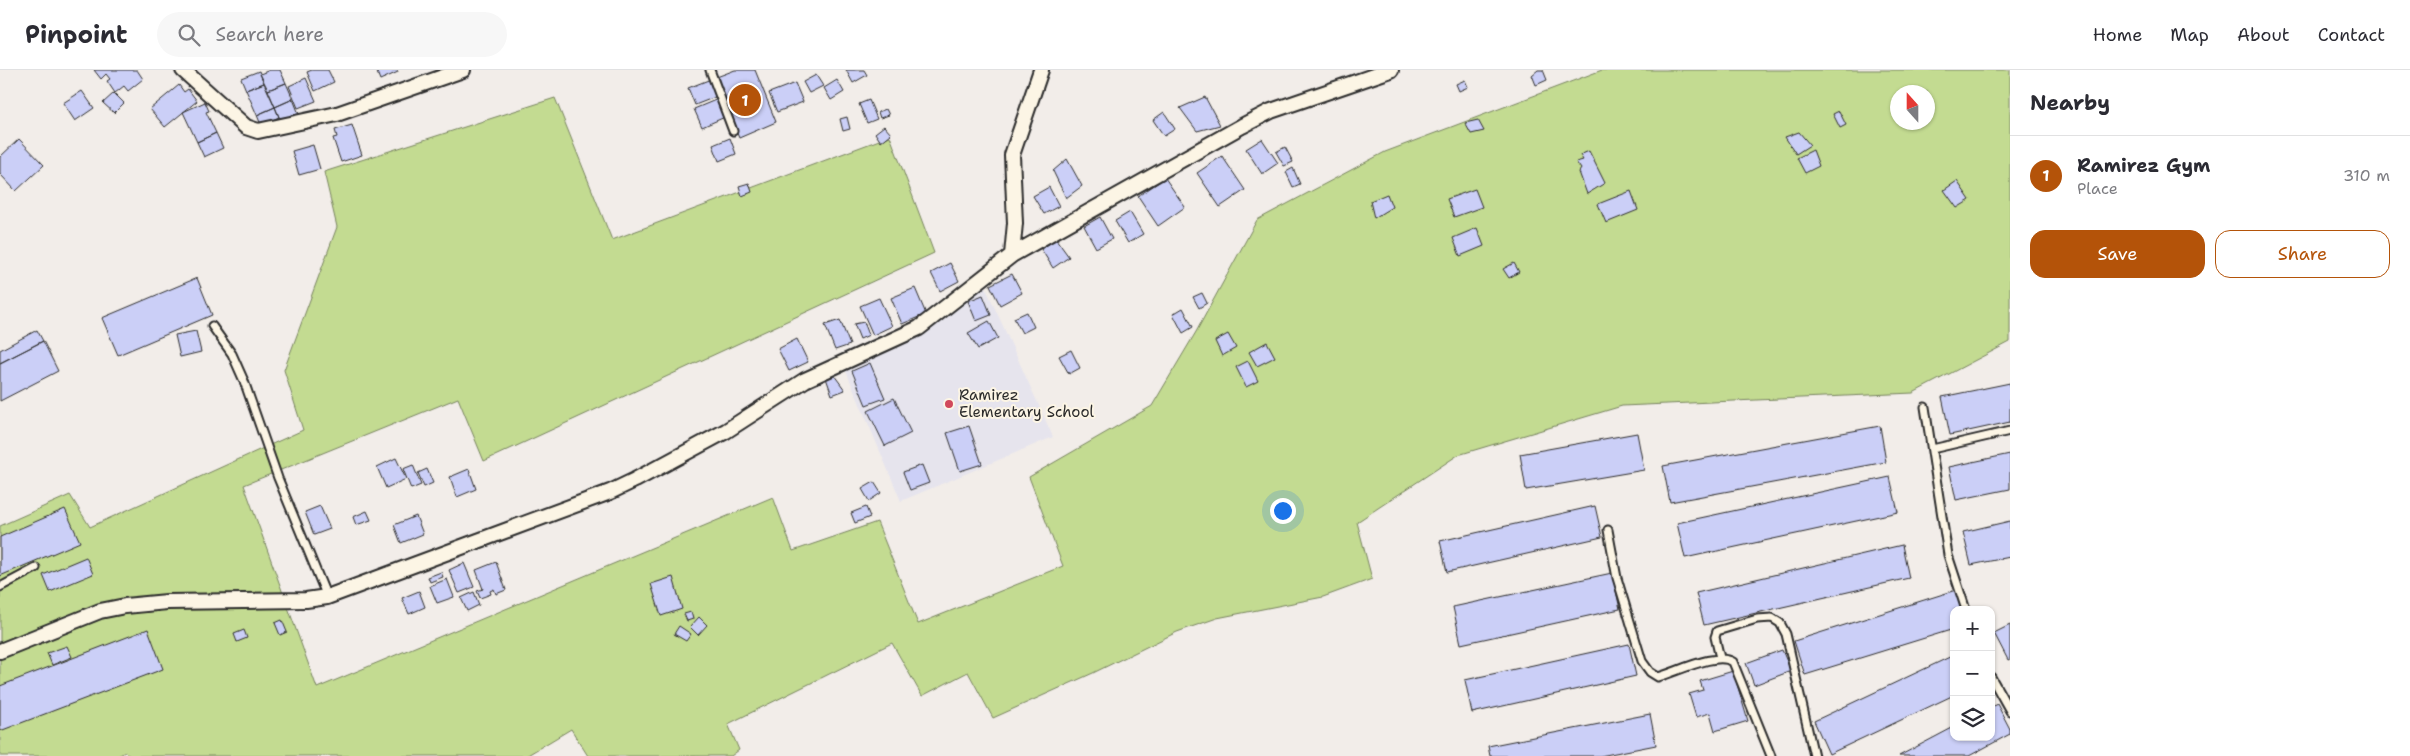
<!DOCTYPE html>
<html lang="en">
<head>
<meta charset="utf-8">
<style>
	:root { --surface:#fff; --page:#f7f7f7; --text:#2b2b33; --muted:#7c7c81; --line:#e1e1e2; --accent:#b45309 }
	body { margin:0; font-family:"Shantell Sans",sans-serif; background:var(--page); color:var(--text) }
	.controls { position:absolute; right:15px; bottom:15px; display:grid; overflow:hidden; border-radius:10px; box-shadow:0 1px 4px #0004 }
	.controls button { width:45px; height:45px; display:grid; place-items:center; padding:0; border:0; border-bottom:1px solid var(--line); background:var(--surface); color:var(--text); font:25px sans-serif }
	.compass { position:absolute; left:1890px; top:15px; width:45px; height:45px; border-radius:50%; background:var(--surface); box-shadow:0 1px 4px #0004; rotate:339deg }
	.you { position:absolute; left:1282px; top:440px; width:18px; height:18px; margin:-12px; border:4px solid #fff; border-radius:50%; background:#1a73e8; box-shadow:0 0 0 8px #1a73e833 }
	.badge { display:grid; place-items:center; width:32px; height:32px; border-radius:50%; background:var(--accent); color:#fff; font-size:16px; font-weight:700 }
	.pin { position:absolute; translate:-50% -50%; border:2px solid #fff; box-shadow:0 1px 5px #0006 }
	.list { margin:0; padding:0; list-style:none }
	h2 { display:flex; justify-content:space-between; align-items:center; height:65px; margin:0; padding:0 20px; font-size:21px }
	h2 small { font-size:16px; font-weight:400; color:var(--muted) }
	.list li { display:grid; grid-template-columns:32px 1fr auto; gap:15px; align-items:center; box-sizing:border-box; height:80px; padding:0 20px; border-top:1px solid var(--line) }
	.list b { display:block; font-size:19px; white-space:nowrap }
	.list p { margin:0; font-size:16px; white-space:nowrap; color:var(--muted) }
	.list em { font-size:16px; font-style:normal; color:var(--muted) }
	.actions { display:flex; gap:10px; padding:15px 20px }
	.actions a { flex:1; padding:11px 0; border:1px solid var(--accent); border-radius:15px; text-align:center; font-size:18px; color:var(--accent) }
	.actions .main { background:var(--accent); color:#fff }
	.icon { flex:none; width:28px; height:28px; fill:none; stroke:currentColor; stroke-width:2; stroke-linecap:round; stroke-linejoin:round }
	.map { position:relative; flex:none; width:2010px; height:686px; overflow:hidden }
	header { display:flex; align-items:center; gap:30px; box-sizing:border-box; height:70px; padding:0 25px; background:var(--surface); border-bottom:1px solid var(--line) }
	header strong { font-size:24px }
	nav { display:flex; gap:28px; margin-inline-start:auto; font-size:18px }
	.search { width:350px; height:45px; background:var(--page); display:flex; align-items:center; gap:12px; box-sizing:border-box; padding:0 18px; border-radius:28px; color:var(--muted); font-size:19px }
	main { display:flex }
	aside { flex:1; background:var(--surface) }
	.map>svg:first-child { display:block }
</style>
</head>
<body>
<header>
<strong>Pinpoint</strong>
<div class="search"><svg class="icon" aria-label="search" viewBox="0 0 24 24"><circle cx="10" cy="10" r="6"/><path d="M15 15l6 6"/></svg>Search here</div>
<nav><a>Home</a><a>Map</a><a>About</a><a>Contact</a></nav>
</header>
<main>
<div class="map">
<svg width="2010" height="686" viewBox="0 0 2010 686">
	<rect width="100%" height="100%" fill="#f2ede9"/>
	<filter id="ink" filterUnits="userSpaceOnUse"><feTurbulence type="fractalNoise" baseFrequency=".02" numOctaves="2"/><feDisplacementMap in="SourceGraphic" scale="10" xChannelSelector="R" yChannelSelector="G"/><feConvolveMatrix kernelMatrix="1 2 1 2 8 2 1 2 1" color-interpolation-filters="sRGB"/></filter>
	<g filter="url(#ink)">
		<path fill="#e6e4ed" d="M984,214l69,153 -152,64 -55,-130 76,-38z"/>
		<path fill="#c3db91" stroke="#77835e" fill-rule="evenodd" d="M1602,0h408v272l-97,51 -291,13 -164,49 -101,67 15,57 -49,18 -106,21 -40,14 -84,41 -100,45 -25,-46 -46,24 -30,-53 -164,81 11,26 -8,6h-143l-17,-27 -45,27h-396l-5,-4 -7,4h-118v-230l70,-31 20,32 213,-97 -19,-60 53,-143 -13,-55 231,-74 57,142 278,-104 44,117 -450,208 -26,-63 -214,87 73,203 456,-191 20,54 84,-29 41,102 145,-58 -34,-89 123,-71 44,-74 61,-112 128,-68zM1898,22h30v30h-30z"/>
		<path fill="#cbcff7" stroke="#2b2b2b" d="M94,0h43l6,9 -15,12 -4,-5 -9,7 -8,-12 3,-2 -4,-5 -5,5z
			M270,0h10l6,13 -18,7 -8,-16z
			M312,0h16l6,12 -19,9 -8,-19z
			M376,0h21l1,2 -18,8z
			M735,0h20l21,52 -37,16 -25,-60z
			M846,0h18l3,5 -14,8z
			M1538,0h5l4,10 -11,5 -4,-10z
			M259,1l5,12 -18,7 -5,-12z
			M816,5l7,11 -14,7 -6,-11z
			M306,8l10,23 -18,7 -9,-22z
			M711,9l7,17 -23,9 -7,-17z
			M837,10l7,12 -13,8 -7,-12z
			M1465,10l3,7 -9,4 -3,-7z
			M264,13l11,24 -18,8 -11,-25z
			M286,13l7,16 -18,8 -7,-17z
			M795,13l8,19 -26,10 -8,-19z
			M179,15l5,7 4,-3 9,12 -32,26 -15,-18z
			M82,21l12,17 -19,13 -12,-18z
			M114,23l10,10 -10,10 -11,-10z
			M1205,27l15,28 -23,6 -17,-23z
			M293,29l6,15 -18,8 -6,-15z
			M718,29l7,18 -23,10 -8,-18z
			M869,30l8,19 -10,4 -8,-19z
			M205,32l4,9 -3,1 10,21 -19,9 -14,-30z
			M275,37l4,10 -18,8 -4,-10z
			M886,39l3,6 -9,3 -2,-6z
			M1839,41l7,14 -6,3 -7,-14z
			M1164,42l11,17 -11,7 -11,-16z
			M847,47l3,12 -7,2 -3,-12z
			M1478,50l6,11 -13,3 -6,-11z
			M352,55l10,30 -21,7 -8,-24 4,-1 -2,-7z
			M884,56l7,8 -10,8 -6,-9z
			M1799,62l11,13 -14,9 -11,-17z
			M216,63l7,15 -19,9 -7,-15z
			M730,68l6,16 -17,7 -6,-16z
			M19,69l25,26 -28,26 -16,-17v-17z
			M1262,69l16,24 -16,11 -16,-25z
			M313,75l7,24 -21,6 -7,-24z
			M1285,77l8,15 -9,4 -8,-14z
			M1813,80l6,16 -14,7 -8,-15z
			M1589,81l16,32 -18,11 -8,-22 2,-3 -5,-7 7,-2 -3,-5z
			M1222,86l23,34 -25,17 -23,-34z
			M1067,89l15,27 -16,12 -13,-27z
			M1293,98l7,16 -7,3 -7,-15z
			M1165,108l20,29 -27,19 -20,-30z
			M1957,111l13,19 -13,8 -13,-18z
			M749,113l3,9 -10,4 -3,-10z
			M1049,117l10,19 -15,8 -11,-18z
			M1475,119l7,18 -28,10 -7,-18z
			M1631,121l7,19 -32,13 -8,-19z
			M1387,124l5,13 -18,11 -4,-17z
			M1130,142l13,22 -15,9 -13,-22z
			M1100,147l12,22 -16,9 -12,-22z
			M1477,158l7,18 -24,10 -7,-18z
			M1056,169l13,18 -16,11 -12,-19z
			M950,193l9,18 -19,10 -9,-18z
			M1514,193l5,9 -10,6 -6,-9z
			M1012,204l10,19 -22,12 -10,-20z
			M197,208l15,37 -94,40 -16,-37z
			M915,218l11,26 -24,10 -11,-26z
			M1202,223l5,10 -8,5 -6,-11z
			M983,225l8,20 -15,6 -8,-20z
			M879,228l13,28 -19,9 -13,-29z
			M1183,238l10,19 -10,6 -10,-19z
			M1027,242l7,15 -12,6 -8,-15z
			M840,250l10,25 -15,5 -10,-25z
			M989,251l9,17 -20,11 -10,-16z
			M864,252l5,13 -9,4 -6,-15z
			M37,260l6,11 -43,22v-13z
			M196,261l5,21 -21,5 -5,-22z
			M1228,264l8,14 -14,8 -7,-15z
			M797,269l11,23 -19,9 -11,-22z
			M43,271l15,30 -58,30v-38z
			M1267,272l8,15 -18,9 -8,-14z
			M1071,280l9,18 -11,6 -10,-18z
			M1248,291l10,20 -12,6 -10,-20z
			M870,293l15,35 -19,7 -14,-34z
			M834,305l11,15 -13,5 -6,-17z
			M2010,313v39l-60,13 -8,-38z
			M894,328l17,35 -26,13 -17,-35z
			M969,356l13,38 -22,7 -13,-38z
			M1880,356l6,36 -216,40 -7,-36z
			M1637,363l7,37 -118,20 -6,-36z
			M2010,384v35l-54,11 -7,-33z
			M396,388l10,21 -20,9 -9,-21z
			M413,395l8,20 -10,4 -8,-20z
			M922,395l7,18 -19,7 -7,-18z
			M427,399l6,14 -9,4 -6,-14z
			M469,399l7,20 -19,8 -7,-20z
			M1890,407l8,35 -213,46 -8,-35z
			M874,412l7,11 -12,8 -7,-12z
			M320,436l10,23 -16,6 -9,-23z
			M1595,436l7,31 -155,35 -7,-31z
			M866,437l4,10 -15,6 -4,-10z
			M65,439l15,33 -80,34v-39z
			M367,441l4,9 -15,5 -3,-8z
			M416,446l7,18 -22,9 -7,-18z
			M2010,451v36l-39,8 -8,-33z
			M1902,475l7,33 -205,47 -8,-32z
			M86,487l7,17 -43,18 -7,-17z
			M496,492l10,28 -10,4 -2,-5 -4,2 1,3 -11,4 -3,-7 6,-2 -7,-19z
			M464,493l10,24 -15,6 -10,-23z
			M441,502l2,5 -13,5 -2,-5z
			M1612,503l8,36 -159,35 -8,-37z
			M673,507l9,32 -21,7 -10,-32z
			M447,509l7,18 -17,6 -7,-17z
			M1956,520l6,20h-8v19l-149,46 -11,-34z
			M419,521l6,16 -16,7 -7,-16z
			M474,522l5,13 -12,6 -6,-13z
			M691,542l2,7 -6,2 -3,-7z
			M699,547l8,8 -9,10 -8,-8z
			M282,550l5,12 -7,3 -5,-12z
			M2010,555v34l-2,1 -14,-27z
			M679,556l12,8 -5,7 -12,-7z
			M148,559l15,40 -163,62v-45z
			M244,560l3,8 -10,4 -3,-8z
			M1629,574l7,32 -164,37 -7,-33z
			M67,576l5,11 -20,8 -5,-12z
			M1782,580l9,21 -37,14 -8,-22z
			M1954,585v40l-125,59 -15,-33z
			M1733,601l15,50 -33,10 -5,-18 -14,4 -7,-23 14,-4 -3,-9z
			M1997,634l13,25v5l-41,22h-70l55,-29v10h37v-30z
			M1650,644l6,31 -56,11h-110l-2,-10z"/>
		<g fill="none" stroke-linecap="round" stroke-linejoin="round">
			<g stroke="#2b2b2b" stroke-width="11">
				<path id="lane" d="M710,0l23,61
					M212,256l20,28 12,27 34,97 49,119
					M1925,337l23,148 18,55
					M1932,379l78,-18
					M1608,460l9,48 25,83 8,11 8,5c19,-5 59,-26 75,-15l38,94
					M0,517l36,-19
					M1720,588l-5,-21 2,-6 40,-12 15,-1 8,5 6,11 28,122
					M1991,607l19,34"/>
			</g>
			<g stroke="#2b2b2b" stroke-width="18">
				<path id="street" d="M183,0l63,57 12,4 79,-17 126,-44
					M1012,185l3,-32 -3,-68 29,-85
					M0,581l100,-40 25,-5 42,-4 139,-2 21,-3 283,-105 25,-12 91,-49 79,-51 114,-52 93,-73 230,-129 29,-15 120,-41"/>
			</g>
			<use href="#lane" stroke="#fcf5e5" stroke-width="7"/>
			<use href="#street" stroke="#fcf5e5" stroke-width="14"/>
		</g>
	</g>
	<circle fill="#d1495b" stroke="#fcf5e5" stroke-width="2" cx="949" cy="334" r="5"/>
	<g text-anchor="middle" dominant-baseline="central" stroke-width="4" stroke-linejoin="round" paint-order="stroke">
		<g font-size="15" fill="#2b2b2b" stroke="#fcf5e5" text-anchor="start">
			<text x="959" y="325">Ramirez<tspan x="959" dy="17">Elementary School</tspan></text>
		</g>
	</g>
</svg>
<div class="controls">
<button>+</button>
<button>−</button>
<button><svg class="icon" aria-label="layers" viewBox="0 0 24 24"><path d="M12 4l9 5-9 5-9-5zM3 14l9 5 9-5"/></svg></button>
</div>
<svg class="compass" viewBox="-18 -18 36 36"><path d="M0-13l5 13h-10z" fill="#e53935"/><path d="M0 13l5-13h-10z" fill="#7c7c81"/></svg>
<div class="you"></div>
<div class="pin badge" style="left:745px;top:30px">1</div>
</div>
<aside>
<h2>Nearby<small></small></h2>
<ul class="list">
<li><span class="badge">1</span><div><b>Ramirez Gym</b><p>Place</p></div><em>310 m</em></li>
</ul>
<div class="actions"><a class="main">Save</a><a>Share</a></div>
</aside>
</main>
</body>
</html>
